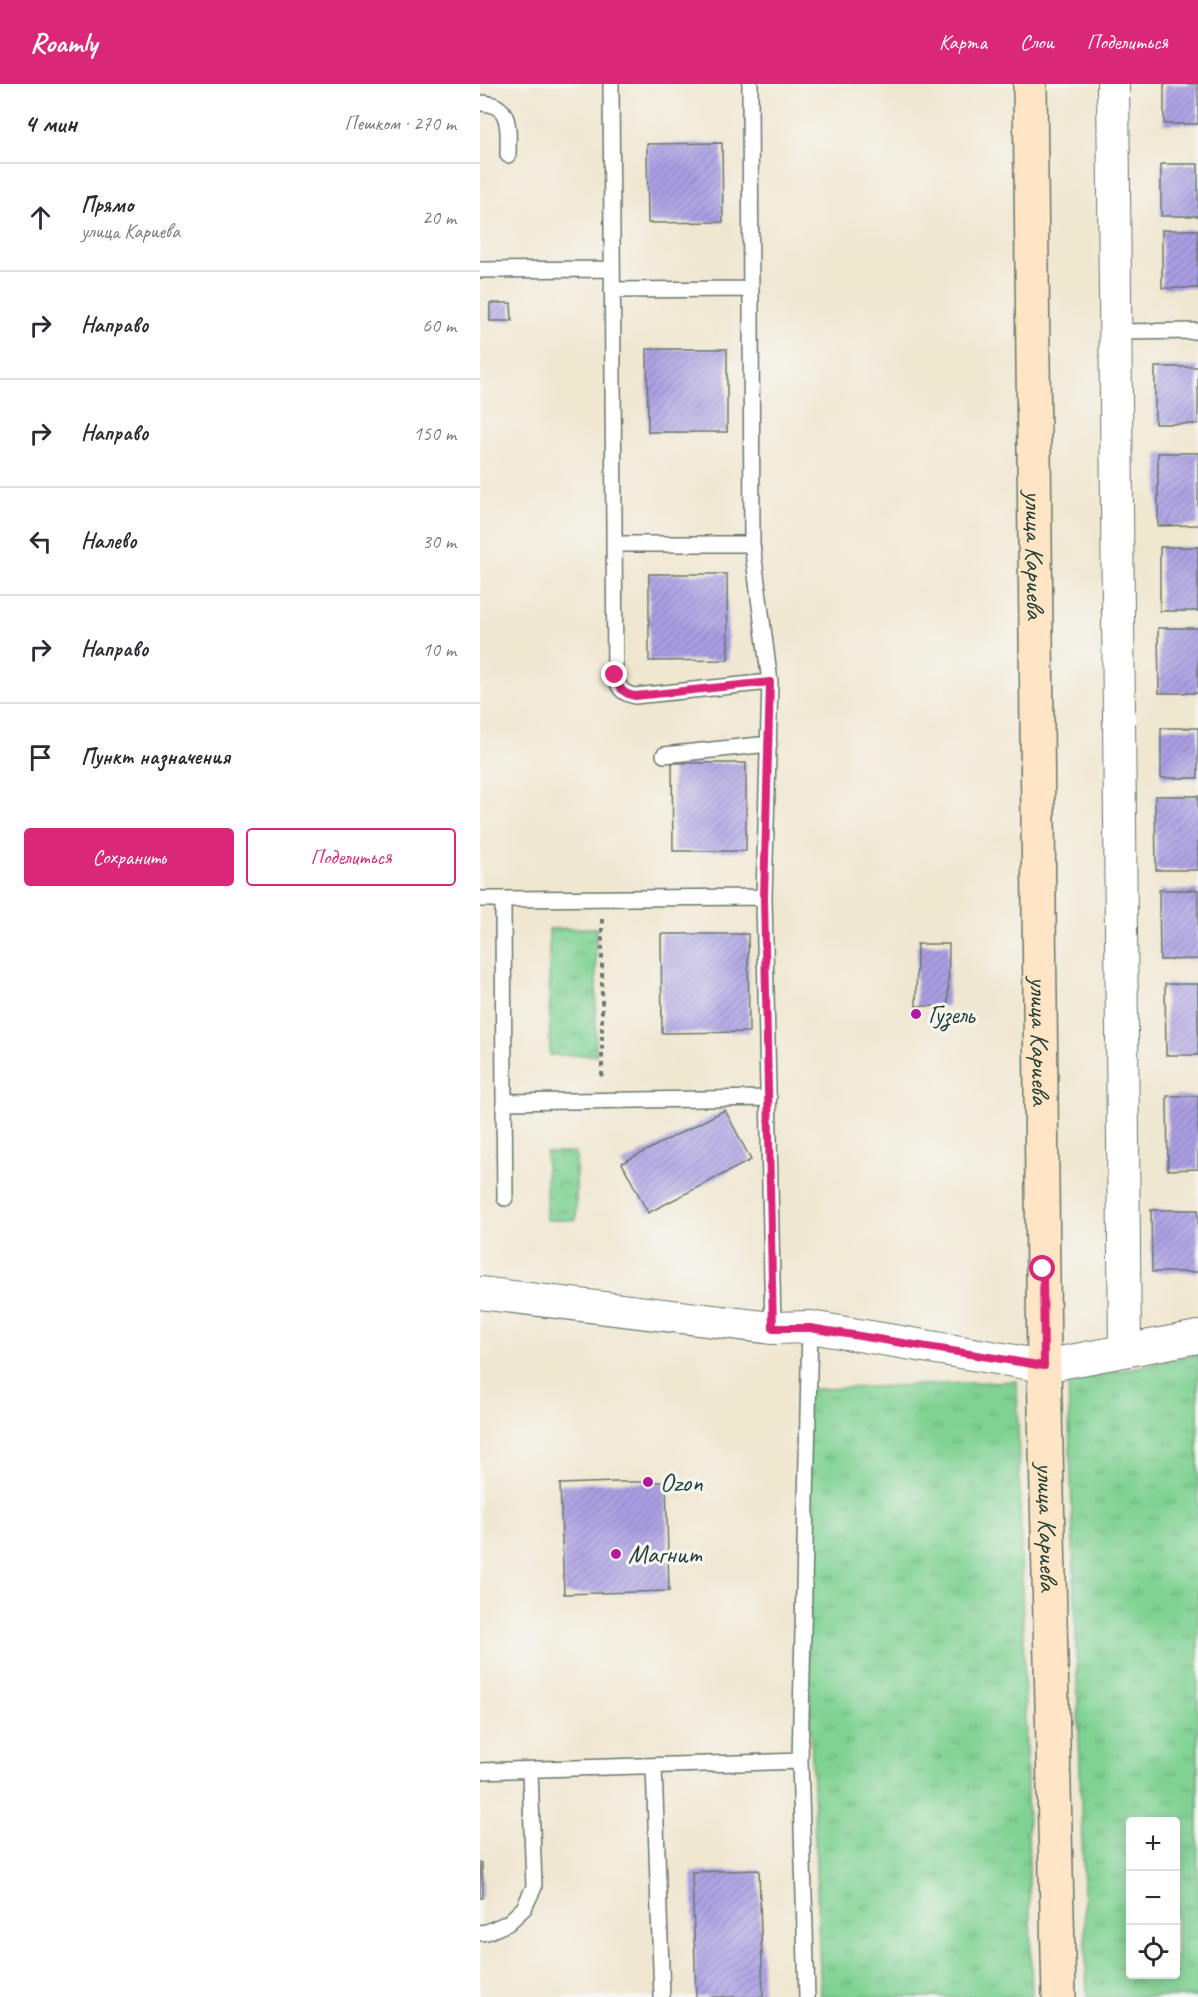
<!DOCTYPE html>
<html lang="ru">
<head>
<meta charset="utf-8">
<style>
	:root { --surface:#fff; --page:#f7f7f7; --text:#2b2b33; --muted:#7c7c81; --line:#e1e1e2; --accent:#db2777 }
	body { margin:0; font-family:Caveat,sans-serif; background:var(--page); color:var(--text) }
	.controls { position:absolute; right:18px; bottom:18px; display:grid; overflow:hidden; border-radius:6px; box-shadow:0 3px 15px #0003 }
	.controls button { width:54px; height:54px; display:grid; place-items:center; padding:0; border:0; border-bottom:2px solid var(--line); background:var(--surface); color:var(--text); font:30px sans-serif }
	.stop { position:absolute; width:18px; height:18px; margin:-14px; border:4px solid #db2777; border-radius:50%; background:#fff }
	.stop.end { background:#db2777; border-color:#fff; box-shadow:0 2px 6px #0008 }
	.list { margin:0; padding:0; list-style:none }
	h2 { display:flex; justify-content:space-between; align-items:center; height:78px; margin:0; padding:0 24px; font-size:26px }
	h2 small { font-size:20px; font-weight:400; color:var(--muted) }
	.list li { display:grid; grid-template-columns:39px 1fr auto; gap:18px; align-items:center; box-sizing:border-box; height:108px; padding:0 24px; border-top:2px solid var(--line) }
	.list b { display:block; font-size:22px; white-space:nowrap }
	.list p { margin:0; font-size:20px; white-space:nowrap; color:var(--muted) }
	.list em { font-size:20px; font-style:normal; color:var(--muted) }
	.actions { display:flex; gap:12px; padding:18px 24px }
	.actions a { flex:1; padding:14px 0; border:2px solid var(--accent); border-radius:6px; text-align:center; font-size:21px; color:var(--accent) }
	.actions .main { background:var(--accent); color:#fff }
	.icon { flex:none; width:33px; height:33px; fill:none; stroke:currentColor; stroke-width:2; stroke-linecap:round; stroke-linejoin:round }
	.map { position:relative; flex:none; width:718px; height:1913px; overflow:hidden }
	header { display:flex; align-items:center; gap:36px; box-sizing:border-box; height:84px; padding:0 30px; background:var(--accent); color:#fff }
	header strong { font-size:28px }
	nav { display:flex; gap:33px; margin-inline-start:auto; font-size:21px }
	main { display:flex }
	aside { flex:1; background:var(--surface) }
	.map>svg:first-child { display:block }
</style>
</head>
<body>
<header>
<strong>Roamly</strong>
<nav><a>Карта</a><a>Слои</a><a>Поделиться</a></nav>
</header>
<main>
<aside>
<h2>4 мин<small>Пешком · 270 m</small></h2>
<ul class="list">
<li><svg class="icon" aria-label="ahead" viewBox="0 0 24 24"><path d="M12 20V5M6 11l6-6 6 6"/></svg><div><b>Прямо</b><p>улица Кариева</p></div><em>20 m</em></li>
<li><svg class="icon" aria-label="right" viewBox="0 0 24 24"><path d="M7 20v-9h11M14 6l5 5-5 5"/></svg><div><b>Направо</b></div><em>60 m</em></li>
<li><svg class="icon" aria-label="right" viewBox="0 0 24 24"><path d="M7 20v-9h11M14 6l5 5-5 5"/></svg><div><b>Направо</b></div><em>150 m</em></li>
<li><svg class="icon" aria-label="left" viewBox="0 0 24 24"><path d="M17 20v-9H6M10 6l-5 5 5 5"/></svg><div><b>Налево</b></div><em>30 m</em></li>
<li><svg class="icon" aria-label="right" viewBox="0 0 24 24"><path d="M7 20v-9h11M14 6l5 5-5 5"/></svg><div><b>Направо</b></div><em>10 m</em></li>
<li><svg class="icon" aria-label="arrive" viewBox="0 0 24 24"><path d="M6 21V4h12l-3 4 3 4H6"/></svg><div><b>Пункт назначения</b></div></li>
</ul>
<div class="actions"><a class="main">Сохранить</a><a>Поделиться</a></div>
</aside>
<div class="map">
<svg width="718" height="1913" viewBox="0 0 718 1913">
	<defs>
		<pattern id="grass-tufts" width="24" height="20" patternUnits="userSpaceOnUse" patternTransform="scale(1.5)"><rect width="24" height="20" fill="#80d293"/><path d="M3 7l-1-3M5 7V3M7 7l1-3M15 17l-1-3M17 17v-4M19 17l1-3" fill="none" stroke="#68ac79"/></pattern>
		<pattern id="park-crowns" width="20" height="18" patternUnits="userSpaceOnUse" patternTransform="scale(1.5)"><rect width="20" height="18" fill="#80d293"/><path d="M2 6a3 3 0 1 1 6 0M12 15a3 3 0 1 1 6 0" fill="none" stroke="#68ac79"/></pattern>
		<pattern id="building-hatch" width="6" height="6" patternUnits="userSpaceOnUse" patternTransform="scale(1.5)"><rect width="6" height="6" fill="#ab9fe4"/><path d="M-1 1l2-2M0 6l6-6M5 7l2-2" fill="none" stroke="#8b83ba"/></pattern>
	</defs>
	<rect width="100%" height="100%" fill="#f6f6f2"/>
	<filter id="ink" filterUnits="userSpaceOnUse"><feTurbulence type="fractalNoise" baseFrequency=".0167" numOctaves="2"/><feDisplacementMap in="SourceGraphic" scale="12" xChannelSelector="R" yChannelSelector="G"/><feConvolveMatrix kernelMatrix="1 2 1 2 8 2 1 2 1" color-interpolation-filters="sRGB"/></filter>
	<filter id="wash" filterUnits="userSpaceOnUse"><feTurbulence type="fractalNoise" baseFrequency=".008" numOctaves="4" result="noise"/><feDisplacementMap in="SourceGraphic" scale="24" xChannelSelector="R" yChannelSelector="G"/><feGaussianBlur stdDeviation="1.35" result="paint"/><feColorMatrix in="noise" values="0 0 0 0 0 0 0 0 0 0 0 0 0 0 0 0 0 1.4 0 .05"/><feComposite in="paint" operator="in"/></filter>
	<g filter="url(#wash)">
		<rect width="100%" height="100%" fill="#f0e7d1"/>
		<path fill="url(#grass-tufts)" stroke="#508864" stroke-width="1.5" fill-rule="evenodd" d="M718,1270v643h-111l-19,-615zM650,1738h46v152h-46z
			M537,1297l15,616h-211l-23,-607z"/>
		<path fill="url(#park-crowns)" stroke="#508864" stroke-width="1.5" d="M116,844v127h-46l-1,-126z
			M66,1069h30v67h-30z"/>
		<g id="blocks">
			<path fill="url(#building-hatch)" d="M684,0h34v40h-34z
				M242,59l1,79 -75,1 -1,-79z
				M681,80h37v52h-37z
				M682,146h36v58h-36z
				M10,219h21l1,18h-22z
				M167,265h80v83h-79z
				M675,283h43v57h-43z
				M678,369h40v72l-40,1z
				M680,463h38v64h-38z
				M169,490h78l1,86 -79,1z
				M678,544h40v65h-39z
				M681,644h37v50h-37z
				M192,679h74v88h-73z
				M675,712h43v74h-42z
				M679,806h39v69l-38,1z
				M181,850h87l1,98 -87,1z
				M437,860h32l-1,62h-32z
				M685,900h33v71h-32z
				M687,1012h31v73l-30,1z
				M245,1026l26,50 -103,53 -26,-50z
				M671,1126h47v62h-46z
				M135,1398h51l3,109 -105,3 -4,-110z
				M0,1779h2l1,35h-3z
				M279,1786l4,127h-67l-4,-125z"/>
		</g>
	</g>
	<g filter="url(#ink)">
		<use href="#blocks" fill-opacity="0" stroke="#68786b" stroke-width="1.5"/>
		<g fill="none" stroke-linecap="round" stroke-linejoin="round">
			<g stroke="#68786b" stroke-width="18">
				<path id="lane" d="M131,0l4,591c4,13 6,18 20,21l135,-14
					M270,0l2,460 18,138 -6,215 9,431
					M0,19c33,0 28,28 28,52
					M0,186l132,-1
					M132,206l139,-1
					M635,248l83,-1
					M134,460h138
					M184,671l105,-11
					M0,815h23l1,203
					M23,815l261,-2
					M25,1114l-1,-96 265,-4
					M174,1682l8,231
					M0,1687l320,-10
					M0,1849l7,-1 21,-9 16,-15 10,-21 -4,-117
					M327,1913l-7,-236 10,-434"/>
			</g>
			<g stroke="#68786b" stroke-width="34">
				<path id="street" d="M633,0l12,1266
					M0,1209l293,35 37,-1 234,39 154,-29"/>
			</g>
			<g stroke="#68786b" stroke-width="36">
				<g id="secondary">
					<path id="s1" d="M550,0l14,1282 15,631"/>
				</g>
			</g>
			<path stroke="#68786b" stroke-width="4" stroke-dasharray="4.5 4.5" stroke-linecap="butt" d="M122,835v161"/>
			<use href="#lane" stroke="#fff" stroke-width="15"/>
			<use href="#street" stroke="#fff" stroke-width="32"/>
			<use href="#secondary" stroke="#fee5c5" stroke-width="33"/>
		</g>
	</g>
	<g fill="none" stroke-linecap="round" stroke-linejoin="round" filter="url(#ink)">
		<path stroke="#db2777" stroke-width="8" d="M135,591c4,13 6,18 20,21l135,-14 -6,215 9,431h37l234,38 -1,-97"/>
	</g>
	<g fill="#b5179e" stroke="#f6f6f2" stroke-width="2">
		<circle cx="436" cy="930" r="6"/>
		<circle cx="168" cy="1398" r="6"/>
		<circle cx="136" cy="1470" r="6"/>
	</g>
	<g text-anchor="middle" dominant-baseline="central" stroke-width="6" stroke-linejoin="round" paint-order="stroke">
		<g font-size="26" fill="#1f3d34" stroke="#f6f6f2">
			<text stroke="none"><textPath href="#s1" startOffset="471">улица Кариева</textPath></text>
			<text stroke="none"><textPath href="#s1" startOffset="957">улица Кариева</textPath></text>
			<text stroke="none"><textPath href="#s1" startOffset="1443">улица Кариева</textPath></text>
		</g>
		<g font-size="26" fill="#1f3d34" stroke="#f6f6f2" text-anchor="start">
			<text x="448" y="930">Гузель</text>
			<text x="180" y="1398">Ozon</text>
			<text x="148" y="1470">Магнит</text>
		</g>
	</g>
</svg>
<div class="controls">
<button>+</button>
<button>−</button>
<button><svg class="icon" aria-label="locate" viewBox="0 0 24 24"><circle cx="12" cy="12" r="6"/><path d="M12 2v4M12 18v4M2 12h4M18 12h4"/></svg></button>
</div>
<div class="stop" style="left:563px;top:1185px"></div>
<div class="stop end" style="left:135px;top:591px"></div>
</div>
</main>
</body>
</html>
